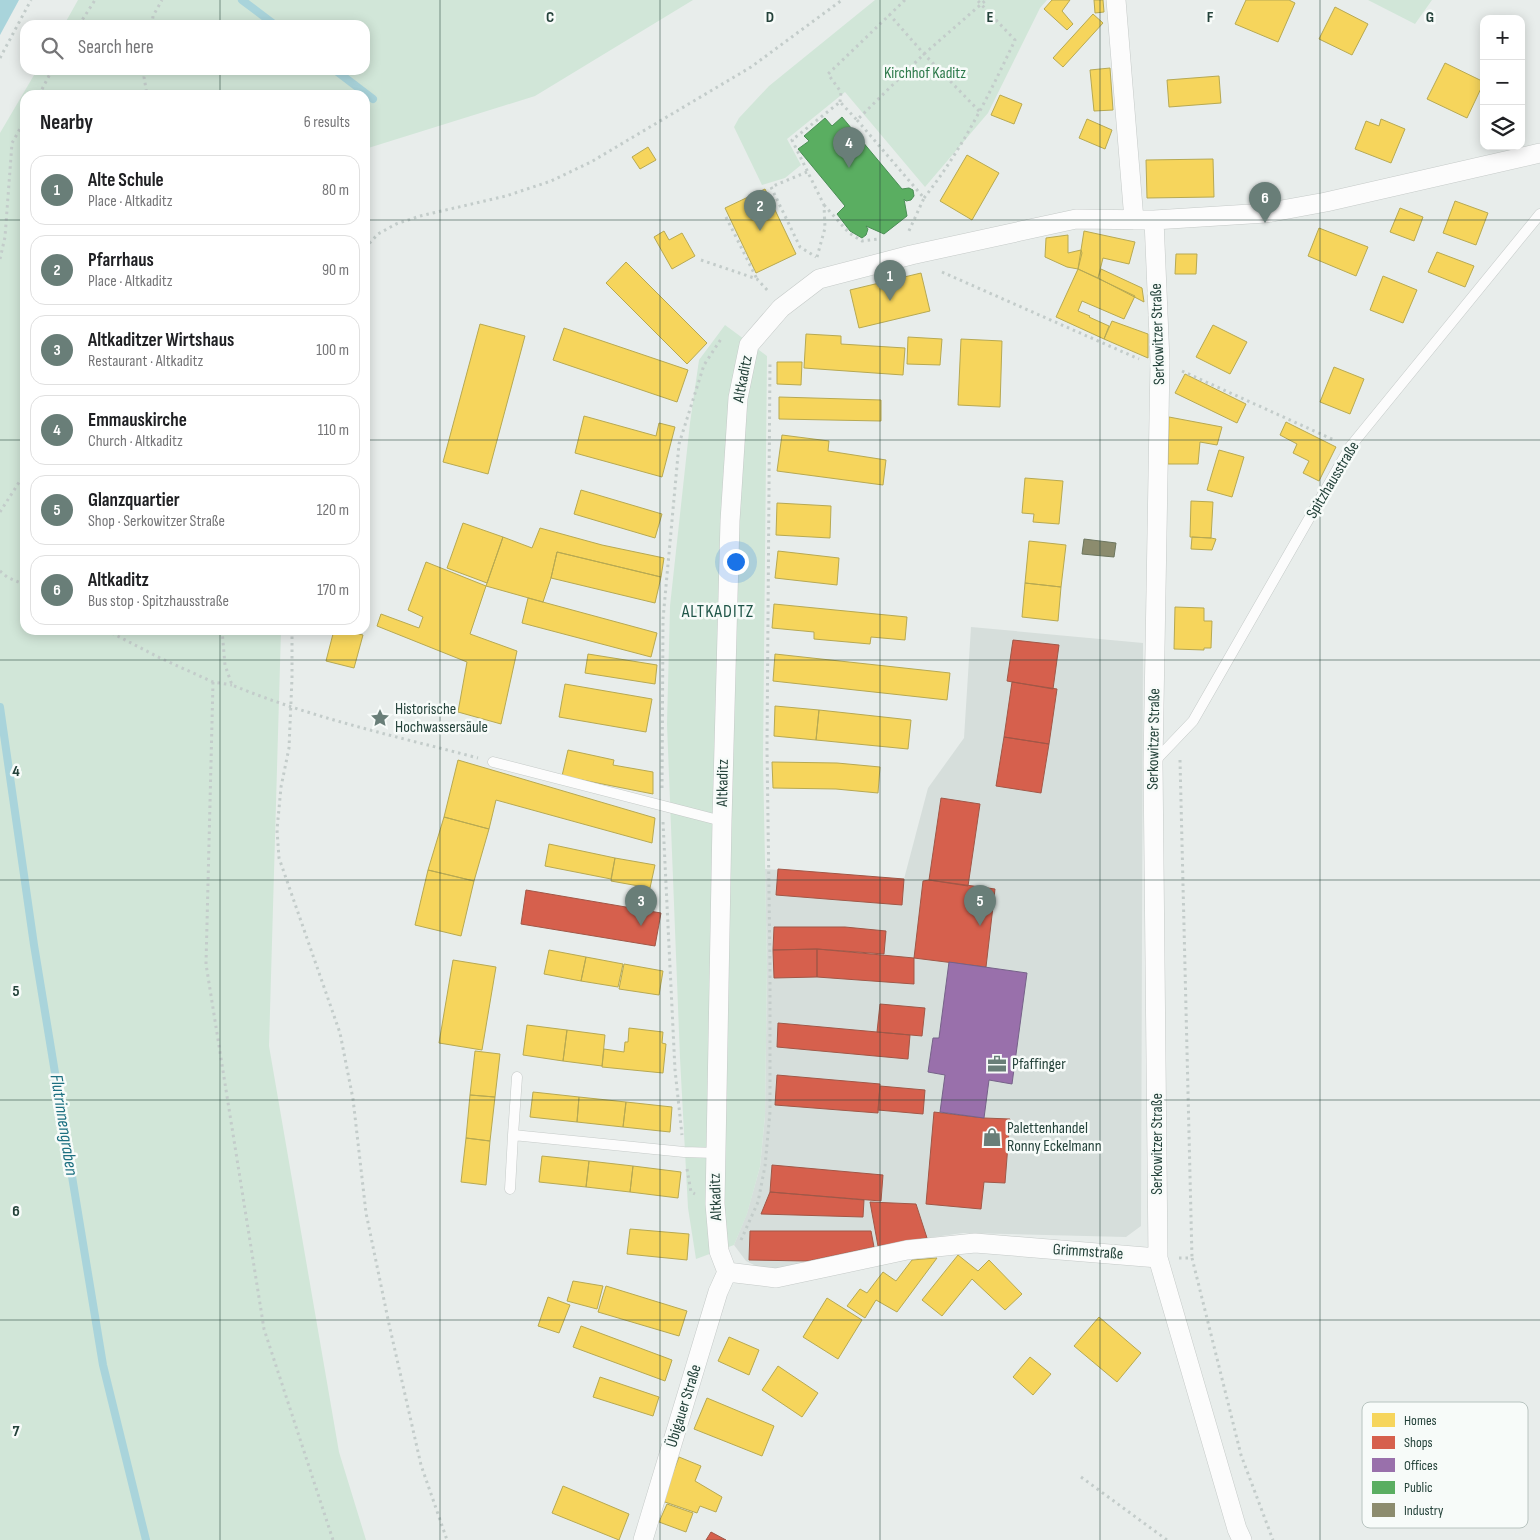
<!DOCTYPE html>
<html lang="en">
<head>
<meta charset="utf-8">
<style>
	:root { --surface:#fff; --page:#f6f6f6; --text:#202124; --muted:#757577; --line:#e0e0e0; --accent:#697e78 }
	body { margin:0; font-family:"Sofia Sans Condensed",sans-serif; background:var(--page); color:var(--text) }
	.controls { position:absolute; right:15px; top:15px; display:grid; overflow:hidden; border-radius:10px; box-shadow:0 2px 12px #0003 }
	.controls button { width:45px; height:45px; display:grid; place-items:center; padding:0; border:0; border-bottom:1px solid var(--line); background:var(--surface); color:var(--text); font:25px sans-serif }
	.you { position:absolute; left:735px; top:561px; width:18px; height:18px; margin:-12px; border:4px solid #fff; border-radius:50%; background:#1a73e8; box-shadow:0 0 0 8px #1a73e833 }
	.badge { display:grid; place-items:center; width:32px; height:32px; border-radius:50%; background:var(--accent); color:#fff; font-size:16px; font-weight:700 }
	.pin { position:absolute; translate:-50% -41px; filter:drop-shadow(0 1px 2px #0008) }
	.pin::after { content:''; position:absolute; top:26px; width:18px; height:15px; background:inherit; clip-path:polygon(0 0,100% 0,50% 100%) }
	.list { margin:0; padding:0; list-style:none }
	h2 { display:flex; justify-content:space-between; align-items:center; height:65px; margin:0; padding:0 20px; font-size:21px }
	h2 small { font-size:16px; font-weight:400; color:var(--muted) }
	.list li { display:grid; grid-template-columns:32px 1fr auto; gap:15px; align-items:center; box-sizing:border-box; height:70px; margin:0 10px 10px; padding:0 10px; border:1px solid var(--line); border-radius:15px }
	.list b { display:block; font-size:19px; white-space:nowrap }
	.list p { margin:0; font-size:16px; white-space:nowrap; color:var(--muted) }
	.list em { font-size:16px; font-style:normal; color:var(--muted) }
	.icon { flex:none; width:28px; height:28px; fill:none; stroke:currentColor; stroke-width:2; stroke-linecap:round; stroke-linejoin:round }
	.map { position:relative; flex:none; width:1540px; height:1540px; overflow:hidden }
	.search { position:absolute; background:var(--surface); box-shadow:0 2px 12px #0003; left:20px; top:20px; width:350px; height:55px; display:flex; align-items:center; gap:12px; box-sizing:border-box; padding:0 18px; border-radius:15px; color:var(--muted); font-size:19px }
	.panel { position:absolute; background:var(--surface); box-shadow:0 2px 12px #0003; left:20px; top:90px; width:350px; height:545px; border-radius:15px }
	.map>svg:first-child { display:block }
</style>
</head>
<body>
<div class="map">
<svg width="1540" height="1540" viewBox="0 0 1540 1540">
	<rect width="100%" height="100%" fill="#e8edeb"/>
	<path fill="#d6dedb" d="M971,627l172,16 -2,583 -15,11 -163,-4 -36,5 -117,28 -48,3 -16,-8 -12,-16 13,-32 13,-46 5,-51 2,-150 -2,-97 139,10 24,-91 36,-50z"/>
	<path fill="#d1e6d8" d="M78,0h615l-158,96 -170,53v-54h-340v535h256l-12,416 70,406 27,88h-366v-1407l37,-63h328v-45h-301z
		M875,0h172l-7,8 -52,105 -63,74 -80,-95 -58,47 14,26 -16,13 -23,7 -28,-58 5,-9 30,-32z
		M1368,0h64l-17,24z
		M725,325l42,31 -4,403 4,207 -2,150 -5,51 -13,47 -13,31 -38,14 -8,-51 -8,-150 -13,-334 3,-118 20,-183 9,-63z"/>
	<path fill="#a9d4db" d="M0,0h19l-19,35z"/>
	<path fill="#f6d55c" stroke="#b7a952" d="M1052,0h18l-8,11 11,13 -6,6 -23,-21z
		M1094,0h9l1,12 -9,1z
		M1246,0h43l6,3 -17,39 -43,-18z
		M1335,7l33,17 -16,31 -33,-16z
		M1093,14l10,9 -40,44 -10,-9z
		M1445,63l39,19 -17,36 -40,-19z
		M1110,68l3,42 -19,1 -4,-41z
		M1219,76l2,27 -52,4 -2,-27z
		M1000,95l22,9 -8,20 -23,-9z
		M1087,119l25,11 -7,19 -26,-11z
		M1381,119l24,10 -14,34 -36,-14 11,-28 13,5z
		M648,147l8,13 -16,9 -8,-12z
		M967,155l32,18 -27,47 -32,-19z
		M1213,159l1,38 -67,1 -1,-38z
		M765,189l31,65 -40,19 -31,-65z
		M1455,201l33,12 -12,32 -33,-12z
		M1400,208l23,9 -9,24 -24,-9z
		M1319,228l49,19 -12,29 -48,-20z
		M664,231l5,9 13,-7 13,23 -23,13 -18,-32z
		M1084,231l51,11 -6,22 -26,-6 -5,20 -20,-9z
		M1068,235v18l13,-3 1,3 -4,16 -11,-2 -22,-10 1,-19z
		M1437,252l37,14 -9,21 -37,-15z
		M1176,254h21l-1,20h-21z
		M626,262l81,81 -20,21 -81,-81z
		M1078,269l57,27 -11,23 -42,-18 -4,10 12,5 -1,1 20,9 -5,13 -48,-22z
		M1101,269l41,19 2,14 -46,-24z
		M921,273l9,38 -71,17 -9,-38z
		M1383,276l34,14 -14,33 -33,-13z
		M1112,321l36,13v24l-44,-19z
		M480,324l45,12 -37,138 -45,-12z
		M1213,325l34,17 -17,32 -34,-17z
		M564,328l124,42 -11,32 -124,-42z
		M806,334l35,2v8l64,4 -2,27 -99,-7z
		M908,337l34,2 -2,26 -33,-1z
		M961,339l41,2 -2,66 -42,-2z
		M777,362h25l-1,23 -24,-1z
		M1334,367l30,12 -14,35 -30,-12z
		M1185,374l61,30 -9,19 -62,-30z
		M779,397l102,3v21l-102,-2z
		M584,416l72,20 3,-13 16,4 -13,50 -87,-24z
		M1169,417l53,10 -5,18 -17,-3 -2,22h-30z
		M1286,422l50,25 -17,34 -16,-8 6,-12 -16,-8 4,-9 -17,-9z
		M782,435l47,6 -1,10 58,9 -3,25 -106,-14z
		M1219,450l25,7 -12,40 -25,-7z
		M1025,478l38,3 -4,43 -26,-2 1,-8 -12,-1z
		M581,490l81,24 -7,24 -81,-24z
		M1191,501l22,1 -2,36 -21,-1z
		M777,503l54,3 -1,32 -54,-3z
		M463,523l40,14 -16,46 -40,-15z
		M540,528l62,17 62,13 -3,19 -104,-25 -6,26 -8,24 -57,-16 17,-49 29,11z
		M1192,537l19,1 5,1 -4,11 -21,-1z
		M1029,541l37,4 -5,42 -36,-4z
		M778,551l61,7 -2,27 -62,-7z
		M557,552l104,25 -6,26 -104,-25z
		M426,562l60,24 -16,48 47,17 -16,73 -43,-12 9,-50 -90,-36 4,-12 38,14 4,-11 -15,-7z
		M1025,583l36,4 -3,34 -36,-4z
		M528,598l129,35 -6,24 -129,-34z
		M774,604l133,13 -2,23 -34,-3 -1,7 -56,-5v-7l-42,-4z
		M1175,607l29,1v13h8l-1,27h-7v2l-30,-1z
		M334,630h9l20,5 -9,33 -28,-7z
		M588,654l69,11 -2,19 -70,-11z
		M775,654l175,19 -3,27 -174,-19z
		M565,684l87,15 -6,33 -87,-15z
		M775,706l44,4 -3,30 -42,-4z
		M819,710l92,10 -3,29 -92,-9z
		M568,750l46,10 -1,5 40,7v22l-91,-18z
		M458,760l197,58 -3,25 -156,-43 -7,29 -45,-12z
		M772,762l65,1 43,4 -2,26 -42,-4 -63,-1z
		M444,817l45,12 -15,52 -46,-11z
		M549,844l66,14 -4,21 -66,-13z
		M615,858l40,7 -5,23 -39,-7z
		M428,870l46,11 -13,55 -46,-11z
		M549,950l37,7 -5,24 -37,-7z
		M586,957l37,7 -5,23 -37,-6z
		M453,960l43,7 -14,83 -43,-7z
		M624,964l39,7 -4,24 -40,-6z
		M527,1025l40,5 -4,31 -40,-6z
		M629,1028l34,4 -1,11 4,1 -3,29 -61,-6 2,-18 20,3 1,-10h3z
		M567,1030l38,5 -3,31 -39,-5z
		M475,1051l25,3 -5,43 -25,-2z
		M533,1092l46,5 -2,25 -47,-5z
		M470,1095l25,2 -5,44 -24,-3z
		M579,1097l47,5 -3,25 -46,-5z
		M626,1102l46,5 -2,25 -47,-5z
		M466,1138l24,3 -4,44 -25,-3z
		M542,1156l47,5 -3,26 -47,-5z
		M589,1161l44,5 -3,26 -44,-5z
		M633,1166l48,6 -3,26 -48,-6z
		M630,1229l59,5 -2,26 -60,-6z
		M958,1255l20,16 11,-11 33,34 -17,16 -33,-31 -30,37 -20,-16z
		M937,1258l-40,54 -21,-12 -11,18 -18,-12 13,-17 7,4 16,-21 13,9 16,-21z
		M573,1281l30,5 -6,23 -30,-8z
		M606,1286l81,25 -8,25 -81,-24z
		M548,1297l22,8 -11,28 -21,-7z
		M827,1298l35,22 -24,39 -35,-22z
		M1099,1317l42,36 -24,29 -43,-36z
		M581,1326l91,34 -7,21 -92,-34z
		M729,1337l30,13 -10,25 -31,-14z
		M1030,1357l21,17 -18,21 -20,-18z
		M778,1366l40,27 -16,24 -40,-27z
		M600,1377l59,20 -6,19 -60,-19z
		M707,1398l67,28 -12,30 -68,-27z
		M679,1457l22,9 -6,15 27,16 -6,15 -16,-6 -3,7 -35,-12z
		M563,1486l66,28 -10,26 -67,-27z
		M667,1504l26,9 -7,19 -27,-10z"/>
	<path fill="#d6604d" stroke="#a15747" d="M1013,640l46,5 -6,44 -46,-8z
		M1012,682l45,7 -8,55 -45,-7z
		M1004,737l45,7 -8,49 -45,-7z
		M941,798l39,6 -12,82 -39,-6z
		M778,869l126,10 -2,26 -126,-10z
		M929,880l66,9 -9,78 -72,-9 9,-77z
		M526,890l135,23 -6,33 -134,-22z
		M774,927h71l41,4 -2,23 -67,-5 -44,1z
		M817,949v28l-43,1 -1,-28z
		M817,949l97,9v26l-97,-7z
		M880,1004l45,4 -3,28 -45,-4z
		M778,1023l132,12 -2,24 -131,-12z
		M777,1075l103,9 -2,29 -103,-8z
		M880,1086l45,4 -2,24 -45,-4z
		M934,1112l50,6 26,1 -5,64 -21,-1 -3,27 -55,-5z
		M772,1165l111,10 -2,26 -111,-9z
		M770,1192l94,8 -1,17 -102,-3z
		M870,1202l46,2 11,34 -49,8z
		M750,1231h121l3,16 -66,14 -59,-1z
		M711,1532l15,8h-20z"/>
	<path fill="#9970ab" stroke="#766289" d="M949,962l78,11 -15,111 -23,-4 -5,38 -44,-6 5,-37 -17,-3 5,-34h6z"/>
	<path fill="#5aae61" stroke="#4a8e55" d="M842,117l60,72 7,-1 4,2 1,6 -3,4 -5,1 -2,-2 3,17 -23,18 -18,-8 2,3 -2,6 -4,3 -12,-7 -13,-17 8,-8 -47,-57 11,-8 -5,-5 21,-18 7,8z"/>
	<path fill="#8c8c6e" stroke="#6d765e" d="M1084,539l32,4 -2,14 -32,-3z"/>
	<g fill="none" stroke-linecap="round" stroke-linejoin="round">
		<path stroke="#a9d4db" stroke-width="8" d="M242,0l33,25
			M335,70l38,29
			M0,707l34,238 69,420 43,175"/>
		<g stroke="#c5cac8" stroke-width="11">
			<path id="lane" d="M493,762l229,59
				M1153,763l40,-42 157,-274 190,-233
				M517,1077l-4,58 171,17 32,1
				M510,1189l3,-54"/>
		</g>
		<g stroke="#c5cac8" stroke-width="20">
			<path id="street" d="M1116,0l18,220
				M1154,220l6,141 -7,402 5,495 79,271 5,11
				M727,1272l-8,-21 -4,-47 7,-383 8,-300 8,-123 11,-53 32,-37 38,-29 92,-24 165,-36 78,1 112,-7 60,-11 214,-49
				M727,1272l49,6 131,-28 68,-7 183,15
				M643,1540l75,-248 9,-20"/>
		</g>
		<path stroke="#c3ccca" stroke-width="3" stroke-dasharray="2.5 4" stroke-linecap="butt" d="M889,14l35,40 56,58
			M79,25l16,-25
			M152,25l1,-9 9,-16
			M0,58l31,-58
			M145,70l-1,7 3,18
			M39,95l13,-25
			M840,102l1,-10 -13,-18 77,-74
			M857,120l67,78 -16,35
			M807,172l-36,15 29,60 16,10
			M924,198c38,-48 65,-103 91,-158l-38,-40
			M824,205l25,28 13,8 16,-2
			M726,217l31,62
			M365,248l13,-14 18,-10 24,-8 86,-20 45,-15 40,-19 160,-95 91,-67
			M817,257l8,-29 -1,-23 -32,-65 48,-38 17,18 67,-66 62,-54
			M0,259l5,-22 7,-94 13,-23
			M701,260l56,19 12,13
			M942,272l197,87
			M1182,371l152,69
			M0,512l25,-39
			M0,571l7,6 18,8
			M106,630l54,28 53,24 19,3
			M222,630l3,35 7,20c80,33 163,51 246,73
			M292,630v48l-3,70 -8,39 -4,43 2,28 61,175 13,66 13,114 23,111 32,141 26,75
			M213,682l-7,282 58,365 69,211
			M1180,760l12,498
			M662,788l1,-169 16,-175 25,-79 17,-26
			M663,822l12,248 7,65
			M687,1169l4,23 4,2
			M741,1240l17,-38 7,-36 5,-54v-147l-3,-217 3,-387
			M1179,1258h13l49,197 32,85
			M1081,1477l86,63"/>
		<use href="#lane" stroke="#fcfcfc" stroke-width="10"/>
		<use href="#street" stroke="#fcfcfc" stroke-width="19"/>
	</g>
	<path fill="none" stroke="#24423a" stroke-width="1" stroke-opacity="0.55" d="M220,0v25M440,0v1540M660,0v1540M880,0v1540M1100,0v1540M1320,0v1540M220,70v25M0,220h25M365,220h1175M0,440h25M365,440h1175M220,630v910M0,660h1540M0,880h1540M0,1100h1540M0,1320h1540"/>
	<defs>
		<g id="sight-bare" transform="scale(1.5)"><path d="M0-6L1.8-2.2L6-1.7L2.9 1.2L3.7 5.4L0 3.3L-3.7 5.4L-2.9 1.2L-6-1.7L-1.8-2.2Z" fill="#697e78" stroke="#f7fbf9" stroke-width="2.5" paint-order="stroke"/></g>
		<g id="office-bare" transform="scale(1.5)"><path d="M-6-3h4V-5.5h4V-3h4V5H-6ZM-1-4.5V-3h2v-1.5ZM-6 0V1H6V0Z" fill="#697e78" stroke="#f7fbf9" stroke-width="2.5" paint-order="stroke"/></g>
		<g id="shop-bare" transform="scale(1.5)"><path d="M-5-2.5h2.3a2.7 3.5 0 0 1 5.4 0H5L5.5 6h-11ZM-1.5-2.5h3a1.5 2.3 0 0 0-3 0Z" fill="#697e78" stroke="#f7fbf9" stroke-width="2.5" paint-order="stroke"/></g>
	</defs>
	<g fill-rule="evenodd">
		<use href="#sight-bare" x="380" y="718"/>
		<use href="#office-bare" x="997" y="1064"/>
		<use href="#shop-bare" x="992" y="1137"/>
	</g>
	<g text-anchor="middle" dominant-baseline="central" stroke-width="5" stroke-linejoin="round" paint-order="stroke">
		<g font-size="16" fill="#2d7a4b" stroke="#f7fbf9">
			<text x="925" y="73">Kirchhof Kaditz</text>
		</g>
		<g font-size="16" fill="#24423a" stroke="#f7fbf9">
			<text transform="translate(1158 334) rotate(-92)">Serkowitzer Straße</text>
			<text transform="translate(743 379) rotate(-79)">Altkaditz</text>
			<text transform="translate(1333 480) rotate(-59)">Spitzhausstraße</text>
			<text transform="translate(1154 739) rotate(-89)">Serkowitzer Straße</text>
			<text transform="translate(723 783) rotate(-89)">Altkaditz</text>
			<text transform="translate(1157 1144) rotate(-90)">Serkowitzer Straße</text>
			<text transform="translate(716 1197) rotate(-92)">Altkaditz</text>
			<text transform="translate(1088 1252) rotate(4)">Grimmstraße</text>
			<text transform="translate(684 1406) rotate(-73)">Übigauer Straße</text>
		</g>
		<g font-size="16" fill="#24423a" stroke="#f7fbf9" text-anchor="start">
			<text x="395" y="709">Historische<tspan x="395" dy="18">Hochwassersäule</tspan></text>
			<text x="1012" y="1064">Pfaffinger</text>
			<text x="1007" y="1128">Palettenhandel<tspan x="1007" dy="18">Ronny Eckelmann</tspan></text>
		</g>
		<g font-size="18" letter-spacing="1" fill="#1f5548" stroke="#f7fbf9">
			<text x="718" y="611">ALTKADITZ</text>
		</g>
		<g font-size="18" font-style="italic" fill="#1c6f80" stroke="#f7fbf9">
			<text transform="translate(64 1125) rotate(81)">Flutrinnengraben</text>
		</g>
	</g>
	<rect x="1362" y="1402" width="166" height="126" rx="8" fill="#f7fbf9" stroke="#b8c4c0" stroke-width="1"/>
	<rect x="1372" y="1413" width="23" height="14" fill="#f6d55c"/>
	<rect x="1372" y="1436" width="23" height="13" fill="#d6604d"/>
	<rect x="1372" y="1458" width="23" height="14" fill="#9970ab"/>
	<rect x="1372" y="1481" width="23" height="13" fill="#5aae61"/>
	<rect x="1372" y="1503" width="23" height="14" fill="#8c8c6e"/>
	<g font-size="14" fill="#24423a">
		<text x="1404" y="1425">Homes</text>
		<text x="1404" y="1447">Shops</text>
		<text x="1404" y="1470">Offices</text>
		<text x="1404" y="1492">Public</text>
		<text x="1404" y="1515">Industry</text>
	</g>
	<g font-size="16" text-anchor="middle" font-weight="bold" fill="#24423a" stroke="#f7fbf9" stroke-width="5" stroke-linejoin="round" paint-order="stroke">
		<text x="550" y="22">C</text>
		<text x="770" y="22">D</text>
		<text x="990" y="22">E</text>
		<text x="1210" y="22">F</text>
		<text x="1430" y="22">G</text>
		<text x="16" y="776">4</text>
		<text x="16" y="996">5</text>
		<text x="16" y="1216">6</text>
		<text x="16" y="1436">7</text>
	</g>
</svg>
<div class="controls">
<button>+</button>
<button>−</button>
<button><svg class="icon" aria-label="layers" viewBox="0 0 24 24"><path d="M12 4l9 5-9 5-9-5zM3 14l9 5 9-5"/></svg></button>
</div>
<div class="you"></div>
<div class="pin badge" style="left:890px;top:301px">1</div>
<div class="pin badge" style="left:760px;top:231px">2</div>
<div class="pin badge" style="left:641px;top:926px">3</div>
<div class="pin badge" style="left:849px;top:168px">4</div>
<div class="pin badge" style="left:980px;top:926px">5</div>
<div class="pin badge" style="left:1265px;top:223px">6</div>
<div class="search"><svg class="icon" aria-label="search" viewBox="0 0 24 24"><circle cx="10" cy="10" r="6"/><path d="M15 15l6 6"/></svg>Search here</div>
<section class="panel">
<h2>Nearby<small>6 results</small></h2>
<ul class="list">
<li><span class="badge">1</span><div><b>Alte Schule</b><p>Place · Altkaditz</p></div><em>80 m</em></li>
<li><span class="badge">2</span><div><b>Pfarrhaus</b><p>Place · Altkaditz</p></div><em>90 m</em></li>
<li><span class="badge">3</span><div><b>Altkaditzer Wirtshaus</b><p>Restaurant · Altkaditz</p></div><em>100 m</em></li>
<li><span class="badge">4</span><div><b>Emmauskirche</b><p>Church · Altkaditz</p></div><em>110 m</em></li>
<li><span class="badge">5</span><div><b>Glanzquartier</b><p>Shop · Serkowitzer Straße</p></div><em>120 m</em></li>
<li><span class="badge">6</span><div><b>Altkaditz</b><p>Bus stop · Spitzhausstraße</p></div><em>170 m</em></li>
</ul>
</section>
</div>
</body>
</html>
